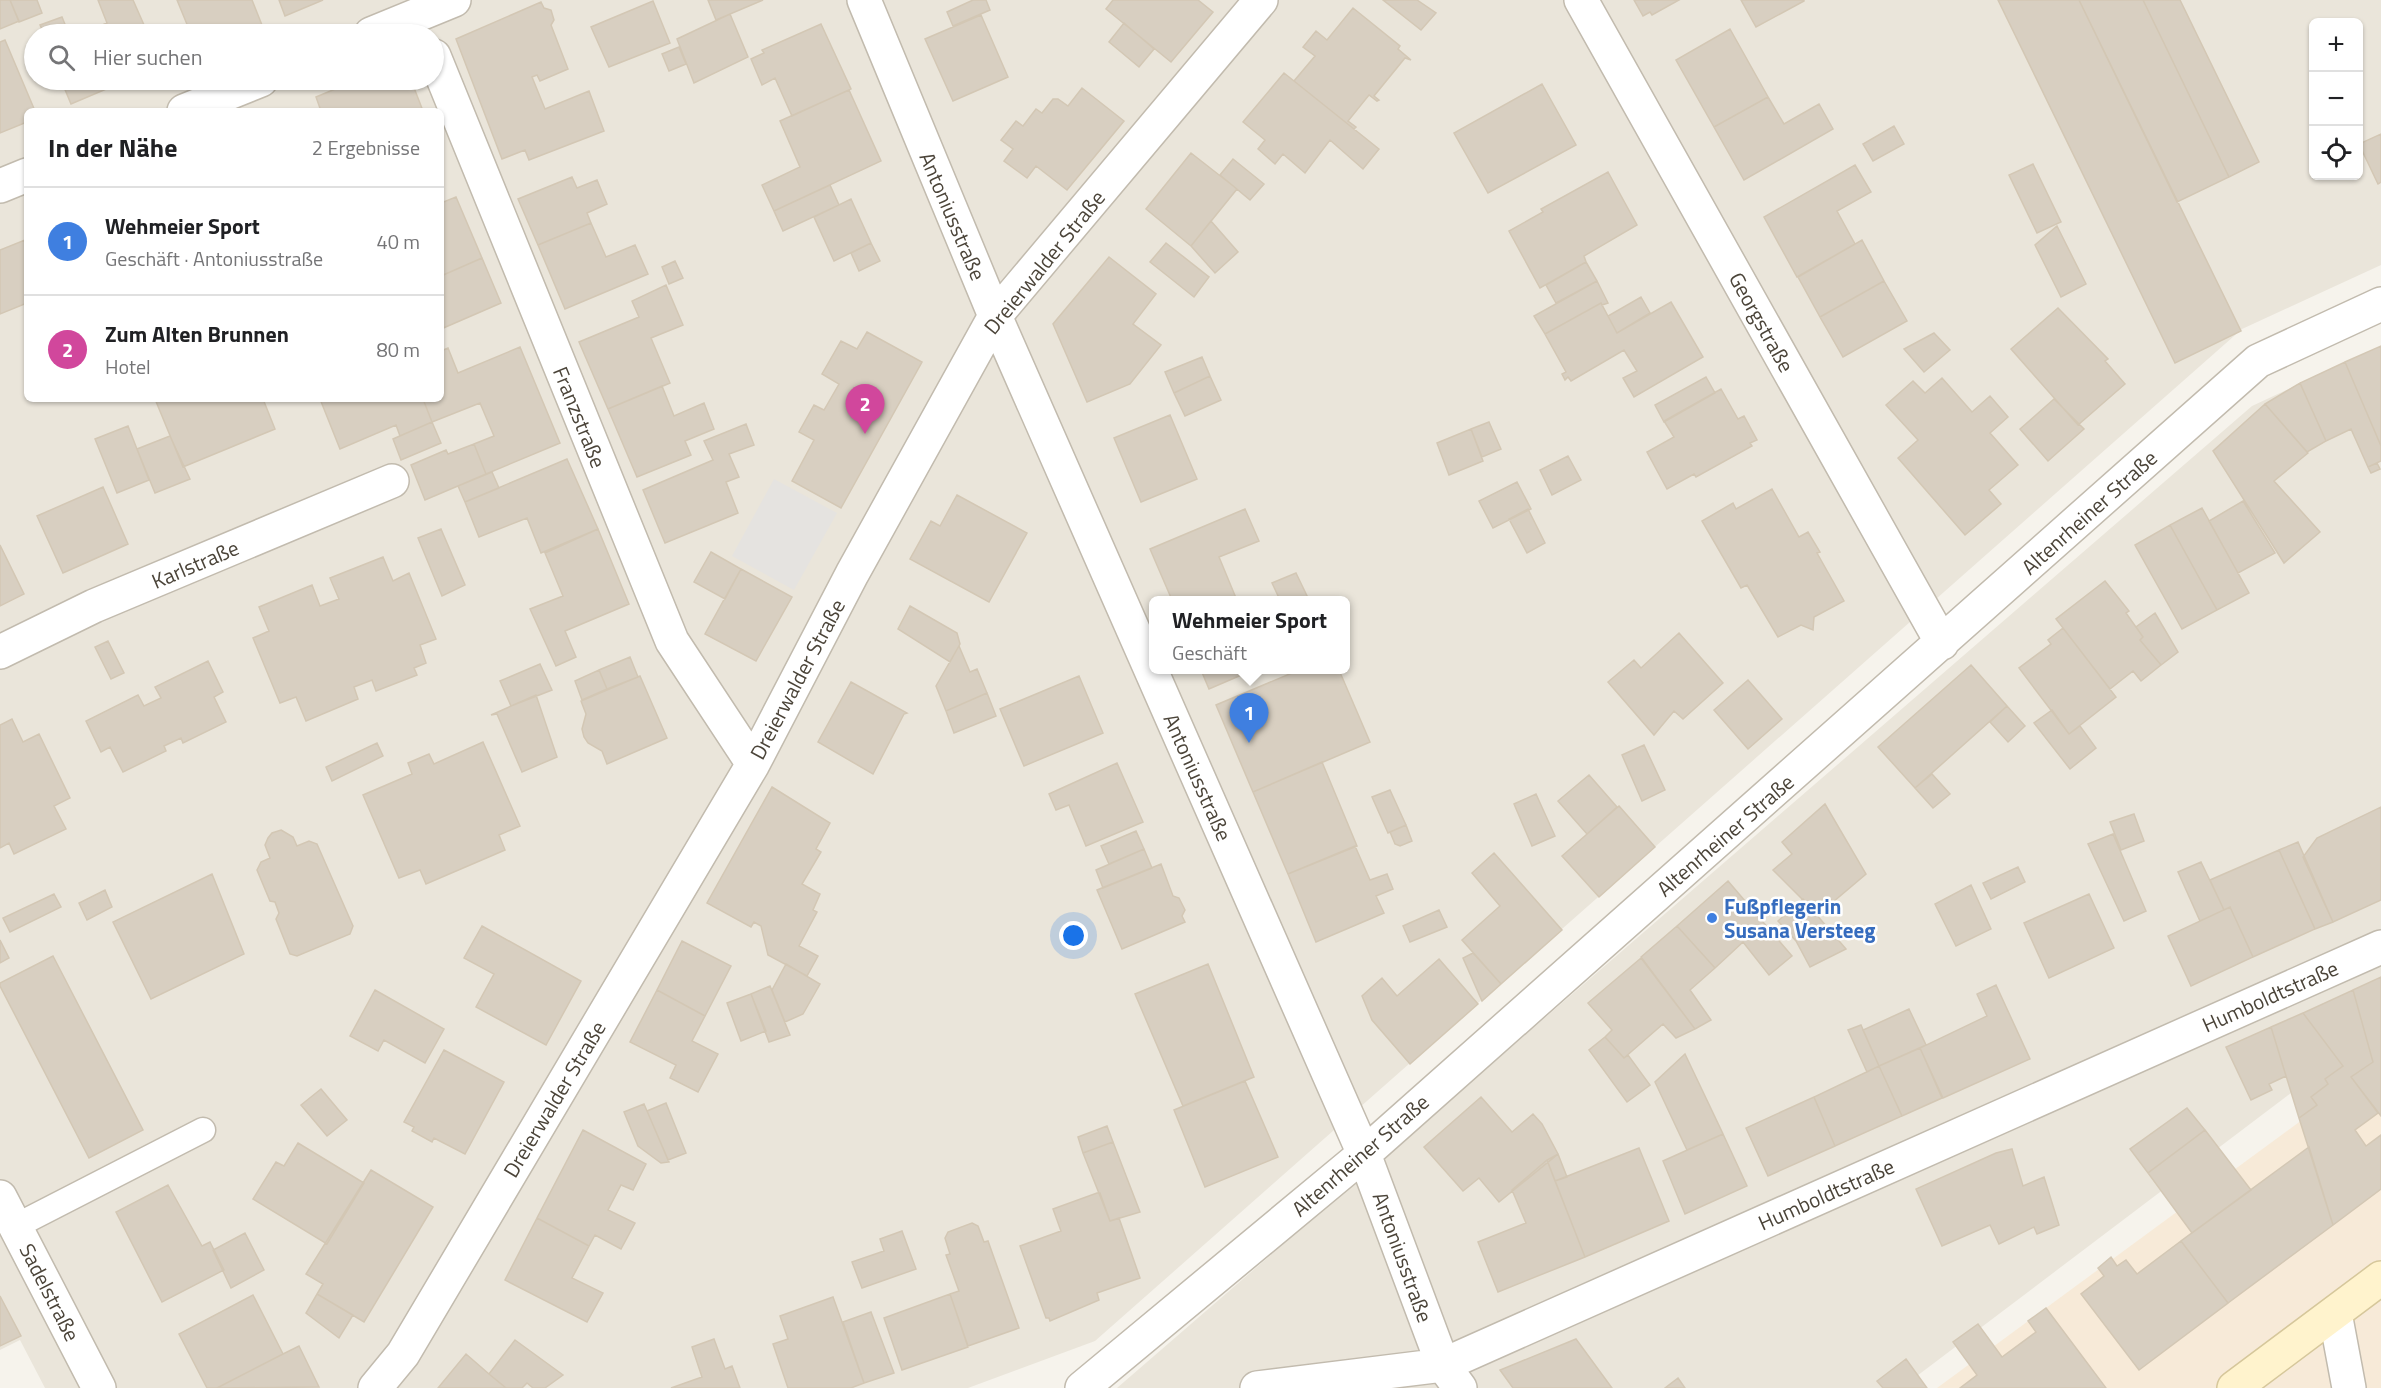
<!DOCTYPE html>
<html lang="de">
<head>
<meta charset="utf-8">
<style>
	:root { --surface:#fff; --page:#f6f6f6; --text:#202124; --muted:#757577; --line:#e0e0e0; --accent:#2563eb }
	body { margin:0; font-family:"Titillium Web",sans-serif; background:var(--page); color:var(--text) }
	.controls { position:absolute; right:18px; top:18px; display:grid; overflow:hidden; border-radius:9px; box-shadow:0 2px 4px #0004 }
	.controls button { width:54px; height:54px; display:grid; place-items:center; padding:0; border:0; border-bottom:2px solid var(--line); background:var(--surface); color:var(--text); font:30px sans-serif }
	.you { position:absolute; left:1074px; top:936px; width:21px; height:21px; margin:-15px; border:4px solid #fff; border-radius:50%; background:#1a73e8; box-shadow:0 0 0 9px #1a73e833 }
	.badge { display:grid; place-items:center; width:39px; height:39px; border-radius:50%; background:var(--accent); color:#fff; font-size:20px; font-weight:700 }
	.pin { position:absolute; translate:-50% -50px; filter:drop-shadow(0 2px 3px #0008) }
	.pin::after { content:''; position:absolute; top:32px; width:21px; height:18px; background:inherit; clip-path:polygon(0 0,100% 0,50% 100%) }
	.popup { position:absolute; left:1149px; top:596px; width:201px; height:78px; box-sizing:border-box; display:grid; place-content:center; border-radius:9px; background:var(--surface); filter:drop-shadow(0 2px 4px #0005); font-size:20px; white-space:nowrap; color:var(--muted) }
	.popup b { font-size:22px; color:var(--text) }
	.popup::after { content:''; position:absolute; left:50%; top:100%; margin-left:-12px; border:12px solid transparent; border-top-color:var(--surface) }
	.list { margin:0; padding:0; list-style:none }
	h2 { display:flex; justify-content:space-between; align-items:center; height:78px; margin:0; padding:0 24px; font-size:26px }
	h2 small { font-size:20px; font-weight:400; color:var(--muted) }
	.list li { display:grid; grid-template-columns:39px 1fr auto; gap:18px; align-items:center; box-sizing:border-box; height:108px; padding:0 24px; border-top:2px solid var(--line) }
	.list b { display:block; font-size:22px; white-space:nowrap }
	.list p { margin:0; font-size:20px; white-space:nowrap; color:var(--muted) }
	.list em { font-size:20px; font-style:normal; color:var(--muted) }
	.icon { flex:none; width:33px; height:33px; fill:none; stroke:currentColor; stroke-width:2; stroke-linecap:round; stroke-linejoin:round }
	.map { position:relative; flex:none; width:2381px; height:1388px; overflow:hidden }
	.search { position:absolute; background:var(--surface); box-shadow:0 2px 4px #0004; left:24px; top:24px; width:420px; height:66px; display:flex; align-items:center; gap:15px; box-sizing:border-box; padding:0 21px; border-radius:33px; color:var(--muted); font-size:22px }
	.panel { position:absolute; background:var(--surface); box-shadow:0 2px 4px #0004; left:24px; top:108px; width:420px; height:294px; border-radius:9px }
	.map>svg:first-child { display:block }
</style>
</head>
<body>
<div class="map">
<svg width="2381" height="1388" viewBox="0 0 2381 1388">
	<rect width="100%" height="100%" fill="#f6f3ec"/>
	<path fill="#eae5da" fill-rule="evenodd" d="M0,0h2381v265l-139,64 -1147,1012 -127,47h-923l-25,-48 -20,10zM2314,22h44v154h-44zM34,34h400v46h-400zM27,111h414v288h-414zM1153,600h192v70h-192z
		M2381,346v679l-480,363h-784l1135,-982z"/>
	<path fill="#f7ead8" d="M2381,1062v326h-444z"/>
	<path fill="#e5e3e0" d="M774,479l63,34 -43,77 -62,-34z"/>
	<path fill="#d8cfc1" stroke="#d3c7b4" stroke-width="1.5" d="M0,0h10l9,21 -19,8z
		M10,0h27l5,13 -23,9z
		M98,0h35l15,34h-53l-2,-5 14,-6z
		M177,0h75l10,25 -22,9h-49z
		M279,0h44l-38,16z
		M708,0h55l-47,20z
		M973,0h13l4,10 -37,16 -6,-14z
		M1113,0h85l15,12 -42,50 -65,-53z
		M1383,0h34l19,13 -15,17z
		M1634,0h45l-27,15 -2,-3 -7,4z
		M1741,0h63v1l-48,26z
		M1998,0h81l162,331 -66,32z
		M2079,0h64l86,177 -52,25z
		M2143,0h37l79,162 -30,15z
		M653,1l17,42 -61,24 -18,-40z
		M541,2l3,6 7,2 3,10 -3,5 17,44 -28,12 -3,-6 -5,2 13,32 44,-18 15,40 -75,29 -4,-10 -23,9 -46,-120z
		M1353,8l47,38 -2,3 13,11 -6,-2 -31,38 5,4 -2,1 -8,-6 -21,26 8,6 -2,2 -60,-48 21,-25 -12,-9 13,-16 11,9z
		M730,14l18,43 -54,26 -17,-44z
		M981,15l27,62 -55,24 -28,-62z
		M62,17l7,17h-25l-4,-9z
		M1124,23l30,26 -15,18 -30,-25z
		M821,24l30,65 -59,27 -17,-38 -13,7 -11,-26 13,-6 -2,-3z
		M1730,29l38,68 -54,30 -38,-67z
		M5,40l30,71h-8v11l-27,11v-91z
		M679,47l7,17 -17,7 -7,-17z
		M1284,73l95,76 -16,20 -33,-29 -25,33 -22,-19 -8,10 -17,-15 7,-9 -22,-18z
		M61,80h52l3,5 -45,19z
		M357,80h54l12,31h-102l-5,-14z
		M1542,84l34,61 -88,48 -34,-60z
		M1082,88l42,33 -57,69 -31,-24 -9,12 -23,-17 9,-12 -12,-9 15,-19 7,5 13,-17 6,4 11,-14h5l10,7z
		M849,90l32,71 -107,50 -12,-26 38,-18 -20,-46z
		M1768,97l16,27 35,-20 14,25 -89,51 -30,-53z
		M1894,126l10,18 -31,17 -10,-17z
		M2381,134v48l-3,2 -19,-40z
		M1191,153l46,36 -46,57 -45,-37z
		M1233,159l31,25 -14,16 -30,-25z
		M2033,164l28,58 -24,11 -28,-58z
		M1855,165l16,27 -34,19 18,33 -58,33 -33,-60z
		M1608,172l29,53 -53,31 2,6 -46,26 -31,-57 34,-19 -2,-3z
		M572,177l5,11 20,-8 10,24 -20,9 4,10 -53,22 -20,-46z
		M830,185l9,20 -56,26 -9,-20z
		M456,197l26,61 -41,18v-73z
		M851,199l20,44 -37,18 -20,-44z
		M1211,221l27,31 -23,21 -24,-27z
		M591,223l15,34 29,-12 13,29 -83,35 -27,-64z
		M2057,226l29,58 -25,13 -26,-52z
		M25,240l2,6v57l-27,11v-64z
		M1862,240l22,41 -64,36 -22,-40z
		M871,243l9,18 -21,10 -8,-18z
		M1166,243l43,34 -15,20 -44,-35z
		M1109,257l47,37 -23,30 28,21 -31,39 -43,18 -34,-78z
		M482,258l19,45 -60,26v-53z
		M675,261l8,17 -14,6 -7,-17z
		M1586,262l11,19 -41,22 -10,-18z
		M1597,281l11,22 -6,2 -1,-2 -56,31 -11,-18z
		M1884,281l23,40 -64,36 -23,-40z
		M666,285l17,40 -32,13 19,45 -62,26 -29,-67 60,-25 -7,-16z
		M1641,297l9,16 -33,20 -9,-17z
		M1671,302l32,55 -69,40 -11,-19 14,-7 -13,-21 -53,31 -3,-4 -3,3 -3,-6 4,-2 -21,-38 56,-31 16,30z
		M2058,308l50,51 -3,2 20,23 -47,41 -67,-76z
		M867,332l55,30 -81,146 -49,-27 22,-41 -15,-8 15,-27 10,5 15,-26 -17,-10 19,-33 16,8z
		M1934,333l16,17 -26,22 -20,-23z
		M2381,346v100l-36,-84z
		M520,347l40,96 -74,31 -12,-30 20,-8 -14,-33 -48,19 -9,-23h18v-48l7,-3 10,25z
		M1202,357l8,19 -36,17 -9,-21z
		M2345,362l36,84v15l-13,6 -17,-38 -25,12 -26,-58z
		M1210,376l11,24 -36,16 -11,-23z
		M1706,377l9,16 -51,29 -9,-17z
		M1942,378l30,34 18,-16 18,21 -18,16 28,32 -29,25 12,14 -36,31 -67,-77 20,-18 -32,-35 27,-24 12,12z
		M2300,383l26,58 -19,11 -42,-48z
		M662,386l12,30 30,-13 10,26 -29,12 6,14 -54,22 -29,-68z
		M1721,389l17,30 6,-3 13,24 -7,3 2,3 -56,31 -2,-3 -27,15 -20,-37 27,-15 -10,-16z
		M155,399h108l12,30 -92,38z
		M320,399h103l9,23 -32,14 -4,-11 -56,24z
		M2054,399l30,30 -36,32 -28,-32z
		M2265,404l43,49 -34,28 46,51 -36,31 -71,-112z
		M1170,415l27,64 -56,23 -27,-64z
		M432,422l9,21 -40,17 -8,-21z
		M1489,422l12,27 -19,8 -11,-28z
		M746,424l8,21 -25,9 10,23 -13,5 12,31 -73,30 -22,-53 70,-30 -9,-19z
		M128,426l21,54 -32,13 -22,-54z
		M1471,429l12,32 -34,14 -12,-32z
		M170,436l20,43 -35,14 -18,-44z
		M474,444l12,30 -61,26 -14,-35 35,-15 2,4z
		M1568,456l13,24 -29,15 -12,-25z
		M567,459l31,70 -57,24 -14,-35 -48,19 -14,-35z
		M2377,463l3,6 -9,4 -3,-6z
		M492,472l7,16 -34,14 -7,-16z
		M1517,482l14,27 -38,19 -14,-27z
		M103,487l25,57 -65,29 -26,-57z
		M1772,489l27,48 9,-5 12,20 -3,1 27,48 -30,16 -1,13 -12,-5 -23,12 -31,-52 -6,3 -39,-67 31,-18 3,6z
		M957,495l70,38 -38,69 -79,-43 21,-38 9,5z
		M2243,501l32,52 -37,20 -29,-52z
		M2202,508l47,85 -32,17 -47,-85z
		M1245,509l14,32 -40,16 17,41 -64,2 -22,-51z
		M1528,509l17,34 -18,10 -18,-34z
		M2170,525l47,85 -35,19 -47,-84z
		M441,529l24,56 -23,11 -24,-58z
		M598,529l31,75 -64,27 11,26 -20,9 -26,-57 33,-13 -18,-43z
		M0,545l24,49 -24,12z
		M711,552l30,17 -16,30 -31,-17z
		M383,557l10,24 16,-8 27,66 -16,6 6,18 -12,5 3,7 -41,16 -4,-11 -18,7 4,12 -52,22 -10,-24 -16,6 -27,-65 16,-7 -10,-24 53,-22 8,21 19,-7 -9,-21z
		M741,569l51,28 -36,64 -51,-27z
		M1296,573l13,27h-29l-8,-17z
		M2105,581l24,30 -3,2 17,24 -3,3 21,25 -20,16 -8,-10 -23,18 -54,-70z
		M910,606l47,27 3,11 -10,18 -52,-33z
		M2155,613l23,39 -17,13 -21,-25 3,-3 -7,-10z
		M2063,628l53,69 -47,37 -50,-66 32,-24 -3,-4z
		M1679,633l44,50 -40,36 -9,-8 -20,24 -46,-53 26,-22 7,8z
		M108,641l16,32 -13,6 -16,-32z
		M959,646l11,26 7,-3 10,24 -41,18 -10,-25z
		M630,657l8,20 -31,12 -8,-19z
		M208,661l15,31 -9,5 12,25 -43,21 -2,-5 -17,8 2,5 -43,21 -13,-25 -9,5 -15,-31 52,-26 6,11 17,-8 -6,-11z
		M540,664l12,26 -41,16 -11,-25z
		M1971,665l36,41 -92,82 -37,-41z
		M599,670l8,19 -25,11 -7,-19z
		M1201,670h52l-44,19z
		M1299,670h40l31,72 -117,50 -37,-87z
		M640,676l27,62 -60,26 -5,-13 -14,-8 -4,-6 -2,-8 4,-15 -5,-13z
		M1079,676l24,57 -79,33 -24,-57z
		M1748,680l34,39 -34,30 -34,-39z
		M851,682l56,31 -3,1 -31,60 -55,-32z
		M987,693l9,23 -42,17 -8,-22z
		M536,695l21,62 -35,15 -25,-58 -6,1z
		M2007,706l18,20 -17,16 -18,-20z
		M2052,710l17,24 11,-8 16,22 -26,21 -36,-46z
		M12,719l11,23 16,-8 31,64 -16,8 12,23 -52,25 -5,-11 -9,5v-123z
		M483,742l37,84 -21,9 6,15 -79,34 -6,-14 -21,8 -36,-83 49,-21 -4,-11 21,-9 5,10z
		M377,743l6,13 -51,25 -6,-14z
		M1644,745l21,45 -23,11 -20,-46z
		M1322,762l35,84 -69,28 -35,-82z
		M1117,763l26,59 -57,24 -17,-41 -13,5 -7,-16z
		M1932,774l18,20 -17,14 -18,-20z
		M1589,775l28,32 -30,27 -29,-33z
		M772,787l58,36 -14,26 5,3 -19,32 18,10 -7,16 4,2 -18,34 19,10 -11,20 -39,-21 -7,-29 -7,-4 -3,5 -44,-24z
		M1390,790l16,35 -18,8 -16,-36z
		M1536,794l19,42 -23,10 -18,-42z
		M1825,804l41,70 -33,28 -5,-5 -15,13 -40,-40 19,-16 -10,-12z
		M1619,806l36,41 -56,50 -37,-41z
		M2381,807v93l-48,22 -30,-65 14,-19z
		M2134,814l10,27 -23,9 -11,-28z
		M1406,825l6,16 -12,5 -5,-2 -5,-12z
		M281,830l12,7 4,9 12,-5 8,3 36,82 -3,8 -53,22 -7,-2 -14,-35 3,-6 -4,-11 -5,-1 -13,-31 4,-8 9,-4 -5,-13 3,-7 4,-5z
		M1136,831l8,18 -35,15 -8,-18z
		M2113,834l33,77 -22,10 -36,-77z
		M2298,842l35,80 -18,7 -36,-79z
		M1355,846l15,34 17,-6 6,15 -17,7 8,17 -68,29 -28,-68z
		M1144,849l8,19 -49,20 -7,-18z
		M2279,850l36,79 -62,28 -23,-50 -6,3 -14,-30z
		M1494,853l68,77 -61,54 -39,-44 38,-34 -28,-33z
		M2201,862l23,48 -24,11 -22,-49z
		M1161,864l12,32 6,2 6,12 -3,6 3,6 -63,27 -25,-59z
		M2018,867l7,15 -34,17 -8,-16z
		M212,874l32,80 -93,45 -38,-77z
		M1728,881l64,75 -23,19 -26,-33 -28,26 -38,-42z
		M1971,885l20,44 -35,17 -21,-42z
		M105,890l7,17 -25,13 -8,-17z
		M54,894l7,13 -51,25 -7,-14z
		M2089,894l25,54 -65,30 -25,-55z
		M1803,899l43,50 -36,18 -14,-26 -18,-20z
		M2230,907l23,50 -62,29 -23,-50z
		M1439,910l8,17 -37,15 -7,-16z
		M482,926l99,55 -35,64 -70,-38 18,-33 -30,-16z
		M1677,926l38,42 -25,22 21,30 -16,9 -54,-72z
		M0,940l9,18 -9,5z
		M682,941l49,25 -26,50 -48,-26z
		M1473,953l28,31 -19,17 -19,-43z
		M53,956l90,174 -54,28 -89,-172v-3z
		M1641,958l54,71 -19,9 -13,-14 -39,34 -19,-21 7,-7 -24,-27z
		M1439,959l39,45 -68,60 -38,-44 -10,-24 20,-18 15,18z
		M786,964l34,20 -17,30 -18,8 -13,-32z
		M1208,964l46,113 -71,29 -48,-112z
		M2381,977v139l-30,-39 22,-15 -20,-72z
		M1996,985l34,74 -87,39 -23,-50 67,-32 -10,-22z
		M770,986l20,49 -21,7 -18,-48z
		M375,990l69,39 -19,34 -41,-23 -6,11 -28,-15z
		M657,990l48,26 -13,25 26,13 -20,38 -28,-14 6,-13 -46,-23z
		M2353,990l20,72 -22,15 27,36 -23,17 11,16 15,-11v54l-48,36 -34,-107 18,-13 -6,-8 17,-13 -3,-5 18,-13 -40,-53z
		M751,994l15,37 -25,10 -14,-38z
		M1909,1009l17,36 -47,21 -16,-36z
		M2303,1013l40,53 -18,13 3,5 -17,13 6,8 -18,13 -28,-91z
		M1861,1025l18,41 -12,6 -19,-42z
		M2271,1027l15,49 -17,8 3,6 -21,10 -25,-53z
		M1605,1037l19,21 4,-3 22,30 -23,17 -38,-52z
		M1920,1048l22,50 -40,18 -23,-50z
		M444,1050l60,32 -39,72 -31,-16 -2,4 -20,-11 2,-4 -10,-5z
		M1685,1054l38,80 -36,16 -32,-68z
		M1879,1066l23,50 -67,30 -21,-49z
		M1245,1081l33,76 -73,30 -31,-77z
		M321,1089l26,31 -20,16 -26,-31z
		M1481,1097l31,35 21,-18 9,10 16,30 -59,48 -20,-24 -16,13 -39,-44z
		M1814,1097l21,49 -67,30 -22,-48z
		M666,1103l20,50 -18,7 -21,-49z
		M644,1104l3,7 22,51 -8,1 -23,-17 -14,-34z
		M2187,1108l18,22 -57,43 -18,-24z
		M1107,1126l6,16 -30,11 -5,-16z
		M583,1130l63,34 -13,26 -12,-5 -13,25 27,13 -14,26 -26,-14 -6,11 -52,-28z
		M2205,1130l46,60 -59,43 -44,-60z
		M1723,1134l24,52 -62,28 -22,-53z
		M1113,1142l27,70 -30,9 -27,-68z
		M298,1143l66,40 -37,61 -74,-45 23,-37 8,4z
		M2309,1147l24,78 -105,78 -47,-62z
		M1639,1148l30,73 -84,36 -30,-76z
		M2012,1149l11,37 21,-9 15,48 -22,9 -3,-7 -35,17 -9,-19 -48,21 -26,-57 80,-36z
		M1558,1154l9,23 -12,4 -8,-21z
		M1547,1160l38,97 -87,35 -20,-50 48,-19 -14,-33z
		M371,1170l62,37 -69,115 -47,-28 6,-10 -17,-10z
		M168,1185l34,61 8,-4 14,28 -62,32 -46,-90z
		M1097,1193h3l10,28 9,-3 21,60 -43,15 2,7 -49,21 -1,-3h-3l-26,-72 41,-15 -8,-22z
		M537,1218l52,28 -17,32 31,15 -16,29 -82,-42z
		M972,1223l6,3 6,16 4,-1 31,87 -51,18 -18,-52 9,-3 -13,-36 4,-1 -5,-16 3,-6z
		M902,1231l14,38 -54,19 -10,-26 32,-11 -4,-12z
		M245,1233l19,37 -33,18 -18,-38z
		M2181,1241l47,62 -89,67 -58,-76 23,-18 -6,-8 13,-11 6,9 9,-6 11,14z
		M317,1294l36,21 -14,23 -33,-25z
		M950,1294l18,53 -66,23 -18,-52z
		M253,1295l30,59 -66,34h-10l-28,-54z
		M0,1296l21,40 -21,10z
		M833,1297l31,86 -13,5h-63l-15,-44 15,-5 -8,-23z
		M2046,1308l60,80h-146l17,-13 -24,-33 25,-18 24,33 34,-25 -8,-11z
		M871,1312l23,61 -30,10 -21,-61z
		M714,1339l11,30 7,-3 8,22h-69l31,-11 -10,-30z
		M1576,1339l36,49h-99l-13,-18z
		M515,1340l48,35 -18,13h-12l-6,-5 -5,5h-16l-17,-14z
		M299,1346l20,41 -102,1 66,-34z
		M466,1354l23,20 17,14h-68z
		M1906,1359l21,29h-44l-6,-7z
		M1678,1378l7,10h-20z"/>
	<g fill="none" stroke-linecap="round" stroke-linejoin="round">
		<g stroke="#c2bbae" stroke-width="27">
			<path id="service" d="M16,1226l187,-96"/>
		</g>
		<g stroke="#c2bbae" stroke-width="36">
			<path id="minor" d="M864,0l131,316 369,838 79,211 17,23
				M1581,0l361,643
				M371,34l83,-34
				M434,56l238,585 81,123
				M184,111l77,-31
				M0,186l27,-11
				M0,652l94,-46 298,-125
				M0,1197l99,191
				M2335,1313l14,75
				M375,1388l28,-34 350,-590 99,-190 143,-258 266,-316
				M1082,1388l282,-234 894,-793 123,-57
				M1257,1388l186,-23 938,-418"/>
		</g>
		<g stroke="#d6c79b" stroke-width="36">
			<path id="secondary" d="M2234,1388l147,-110"/>
		</g>
		<use href="#service" stroke="#fff" stroke-width="24"/>
		<use href="#minor" stroke="#fff" stroke-width="33"/>
		<use href="#secondary" stroke="#fff3cd" stroke-width="33"/>
	</g>
	<circle fill="#3f7fe0" stroke="#fff" stroke-width="2" cx="1712" cy="918" r="6"/>
	<g text-anchor="middle" dominant-baseline="central" stroke-width="5" stroke-linejoin="round" paint-order="stroke">
		<g font-size="21" fill="#4b4439" stroke="#fff">
			<text transform="translate(953 216) rotate(67)">Antoniusstraße</text>
			<text transform="translate(1044 262) rotate(-51)">Dreierwalder Straße</text>
			<text transform="translate(1762 322) rotate(61)">Georgstraße</text>
			<text transform="translate(580 417) rotate(68)">Franzstraße</text>
			<text transform="translate(2089 512) rotate(-42)">Altenrheiner Straße</text>
			<text transform="translate(195 564) rotate(-23)">Karlstraße</text>
			<text transform="translate(797 679) rotate(-62)">Dreierwalder Straße</text>
			<text transform="translate(1198 777) rotate(66)">Antoniusstraße</text>
			<text transform="translate(1725 835) rotate(-41)">Altenrheiner Straße</text>
			<text transform="translate(2270 996) rotate(-24)">Humboldtstraße</text>
			<text transform="translate(554 1099) rotate(-59)">Dreierwalder Straße</text>
			<text transform="translate(1360 1155) rotate(-41)">Altenrheiner Straße</text>
			<text transform="translate(1826 1194) rotate(-24)">Humboldtstraße</text>
			<text transform="translate(1403 1257) rotate(70)">Antoniusstraße</text>
			<text transform="translate(50 1292) rotate(63)">Sadelstraße</text>
		</g>
		<g font-size="21" font-weight="bold" fill="#366cbe" stroke="#fff" text-anchor="start">
			<text x="1724" y="906">Fußpflegerin<tspan x="1724" dy="24">Susana Versteeg</tspan></text>
		</g>
	</g>
</svg>
<div class="controls">
<button>+</button>
<button>−</button>
<button><svg class="icon" aria-label="locate" viewBox="0 0 24 24"><circle cx="12" cy="12" r="6"/><path d="M12 2v4M12 18v4M2 12h4M18 12h4"/></svg></button>
</div>
<div class="you"></div>
<div class="pin badge" style="left:1249px;top:743px;background:#3f7fe0">1</div>
<div class="popup"><b>Wehmeier Sport</b>Geschäft</div>
<div class="pin badge" style="left:865px;top:434px;background:#d1479c">2</div>
<div class="search"><svg class="icon" aria-label="search" viewBox="0 0 24 24"><circle cx="10" cy="10" r="6"/><path d="M15 15l6 6"/></svg>Hier suchen</div>
<section class="panel">
<h2>In der Nähe<small>2 Ergebnisse</small></h2>
<ul class="list">
<li><span class="badge" style="background:#3f7fe0">1</span><div><b>Wehmeier Sport</b><p>Geschäft · Antoniusstraße</p></div><em>40 m</em></li>
<li><span class="badge" style="background:#d1479c">2</span><div><b>Zum Alten Brunnen</b><p>Hotel</p></div><em>80 m</em></li>
</ul>
</section>
</div>
</body>
</html>
